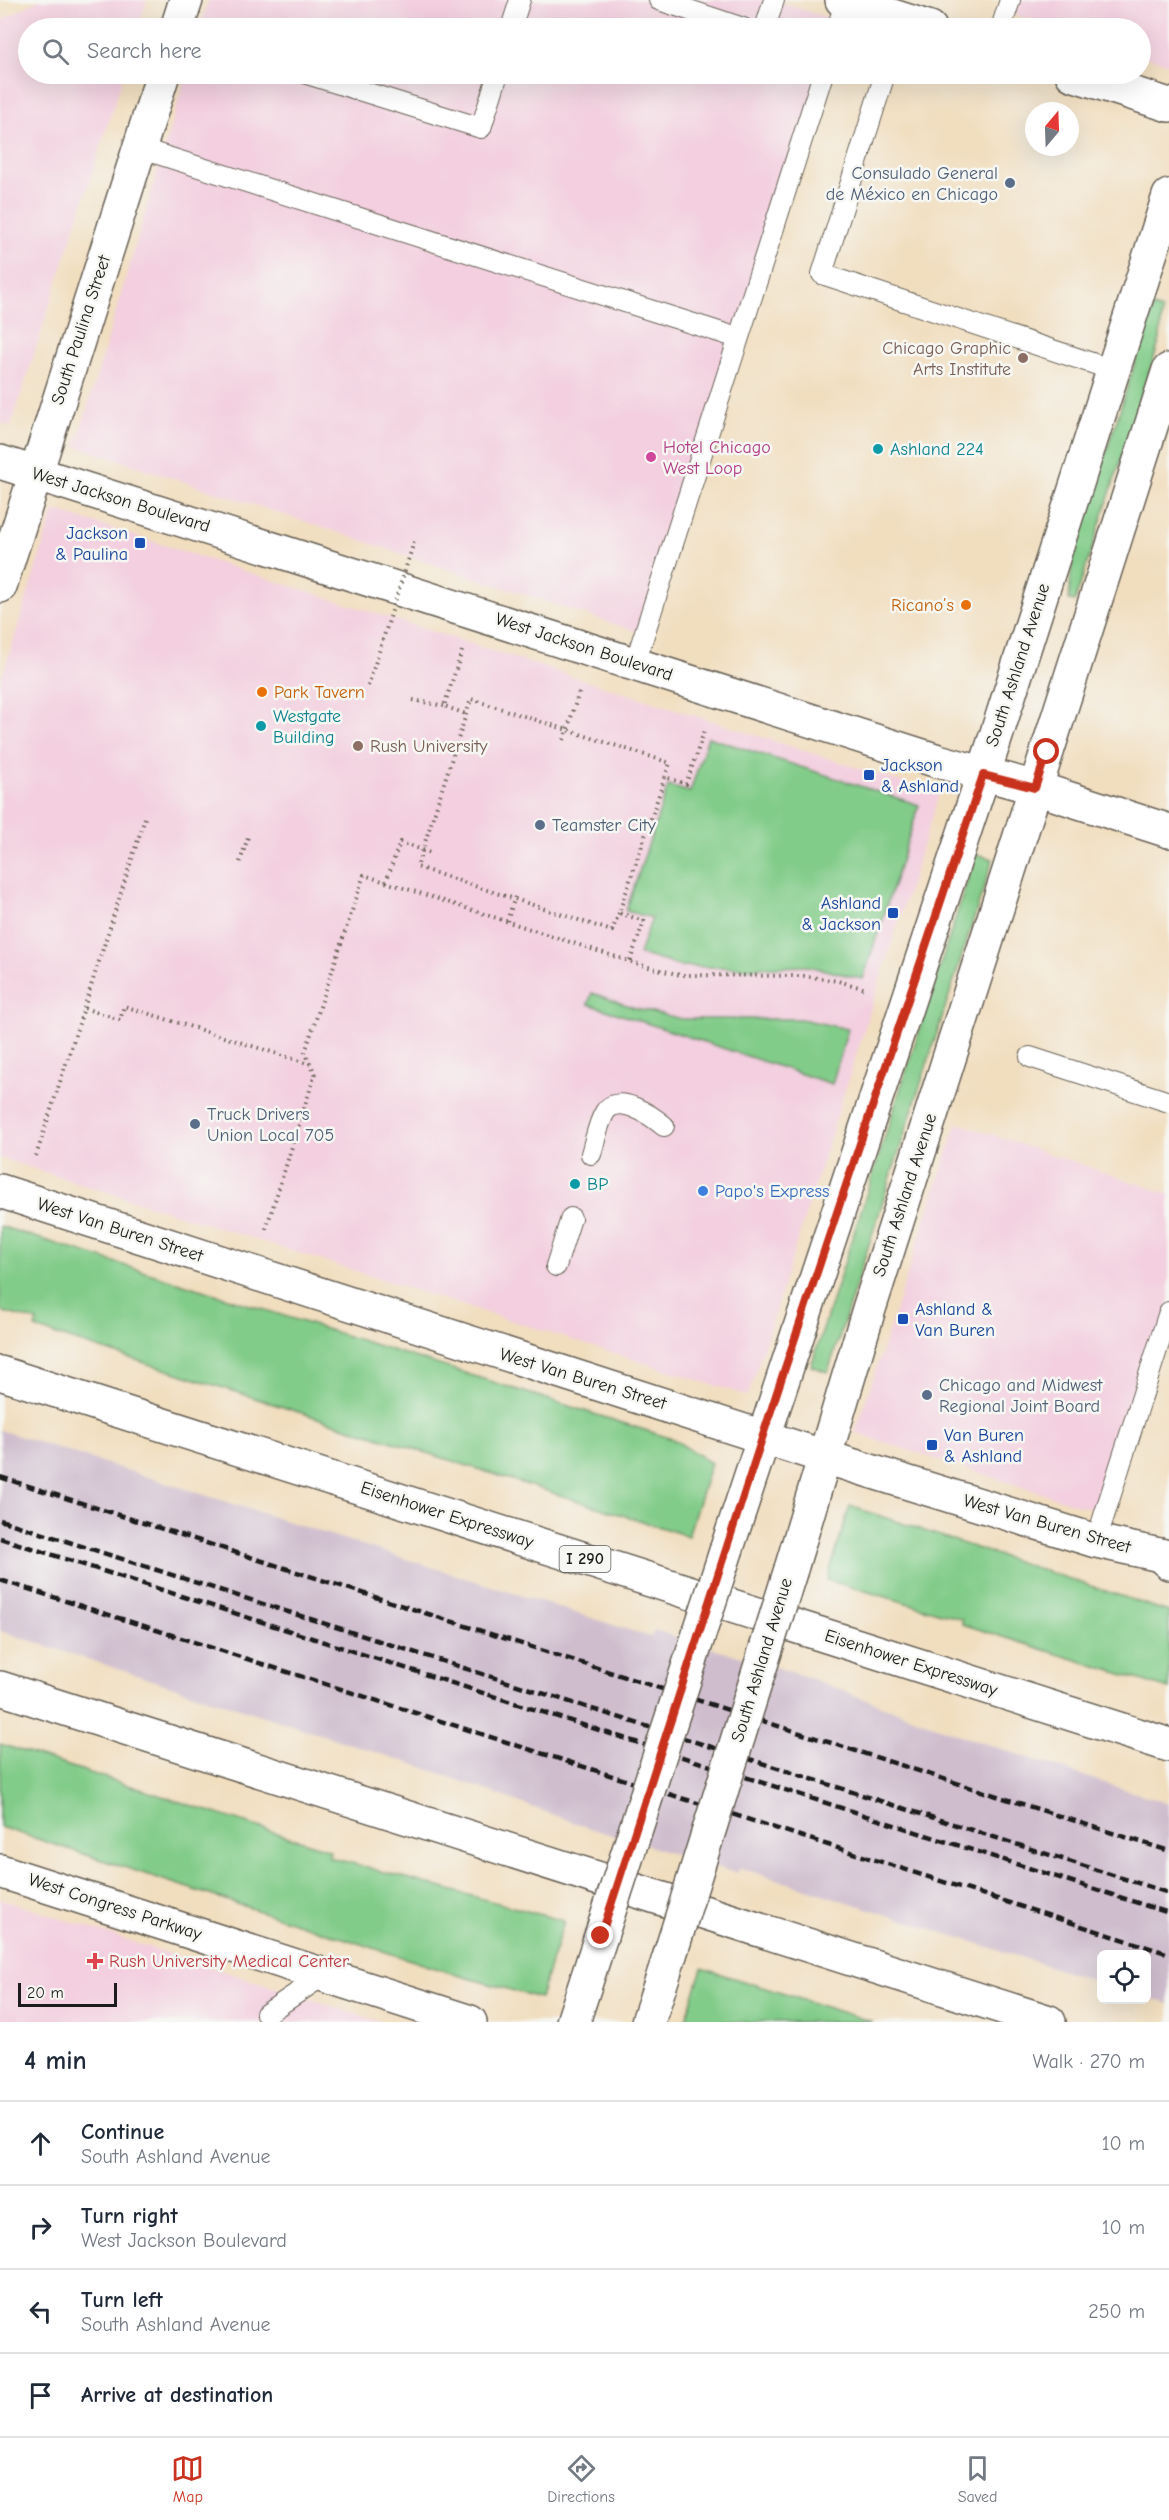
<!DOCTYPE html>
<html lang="en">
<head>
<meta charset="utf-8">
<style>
	:root { --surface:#fff; --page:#f2f2f3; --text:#1f2937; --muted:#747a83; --line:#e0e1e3; --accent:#c8321e }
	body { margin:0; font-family:"Comic Neue",sans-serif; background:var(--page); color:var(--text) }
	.controls { position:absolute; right:18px; bottom:18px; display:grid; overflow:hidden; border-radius:9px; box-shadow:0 6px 24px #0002 }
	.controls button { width:54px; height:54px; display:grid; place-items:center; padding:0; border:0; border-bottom:2px solid var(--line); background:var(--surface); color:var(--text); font:30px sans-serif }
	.compass { position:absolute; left:1025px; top:102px; width:54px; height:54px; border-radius:50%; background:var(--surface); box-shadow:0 6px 24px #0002; rotate:19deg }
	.scale { position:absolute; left:18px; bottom:15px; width:99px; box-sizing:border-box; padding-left:6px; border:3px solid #1c1c1c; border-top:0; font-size:16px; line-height:21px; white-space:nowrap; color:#1c1c1c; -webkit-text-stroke:4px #f6f6f2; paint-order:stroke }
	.stop { position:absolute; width:18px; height:18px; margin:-14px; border:4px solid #c8321e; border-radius:50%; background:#fff }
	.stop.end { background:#c8321e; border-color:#fff; box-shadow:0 2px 6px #0008 }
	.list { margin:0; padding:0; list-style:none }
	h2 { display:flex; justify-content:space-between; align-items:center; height:78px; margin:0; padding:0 24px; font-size:26px }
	h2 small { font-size:20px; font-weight:400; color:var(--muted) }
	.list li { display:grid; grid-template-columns:39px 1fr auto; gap:18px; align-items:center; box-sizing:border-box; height:84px; padding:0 24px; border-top:2px solid var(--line) }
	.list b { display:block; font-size:22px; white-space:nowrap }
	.list p { margin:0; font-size:20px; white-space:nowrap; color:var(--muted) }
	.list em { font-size:20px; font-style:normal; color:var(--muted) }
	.icon { flex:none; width:33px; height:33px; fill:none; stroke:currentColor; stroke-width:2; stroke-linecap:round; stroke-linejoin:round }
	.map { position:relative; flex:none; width:1169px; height:2022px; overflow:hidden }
	.search { position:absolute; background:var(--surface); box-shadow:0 6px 24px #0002; left:18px; right:18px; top:18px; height:66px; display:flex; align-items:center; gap:15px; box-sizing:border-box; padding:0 21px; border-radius:33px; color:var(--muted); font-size:22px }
	.sheet { height:414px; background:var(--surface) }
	nav { display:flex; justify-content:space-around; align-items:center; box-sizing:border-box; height:84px; border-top:2px solid var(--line); background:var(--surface); font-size:16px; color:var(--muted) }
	nav a { display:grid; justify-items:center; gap:3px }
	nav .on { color:var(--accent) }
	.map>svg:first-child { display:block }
</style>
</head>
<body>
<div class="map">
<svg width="1169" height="2022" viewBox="0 0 1169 2022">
	<rect width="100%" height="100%" fill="#f6f6f2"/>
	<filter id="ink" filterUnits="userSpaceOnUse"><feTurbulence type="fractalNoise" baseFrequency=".0167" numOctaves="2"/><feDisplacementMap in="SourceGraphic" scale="12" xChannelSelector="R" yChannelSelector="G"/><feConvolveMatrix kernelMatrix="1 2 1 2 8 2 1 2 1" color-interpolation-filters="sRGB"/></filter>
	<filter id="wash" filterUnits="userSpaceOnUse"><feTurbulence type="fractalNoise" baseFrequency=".008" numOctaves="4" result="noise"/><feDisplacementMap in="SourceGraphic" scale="24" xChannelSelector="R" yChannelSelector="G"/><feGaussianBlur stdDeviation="1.35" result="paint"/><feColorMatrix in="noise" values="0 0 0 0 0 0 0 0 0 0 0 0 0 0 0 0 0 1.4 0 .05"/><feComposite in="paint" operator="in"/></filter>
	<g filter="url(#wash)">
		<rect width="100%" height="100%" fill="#f1debf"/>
		<path fill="#f3cfdf" d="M39,0h108l-9,28h-110v46h96l-113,352 -11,-3v-402z
			M208,0h566l65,22 -2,6h-637z
			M1010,0h159v64l-28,-9 -1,-27h-83l-51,-16z
			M186,74h637l-179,560 -568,-188z
			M54,510l885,284 -191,602 -748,-238v-475z
			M957,1123l212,71v118l-63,202 -251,-81z
			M0,1899l381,123h-381z"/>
		<path fill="#cfbdce" d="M0,1430l651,207 3,-7 147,45 167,63 201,66v200l-22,-7 -1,-43h-44l-1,29 -360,-115 -5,5 -147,-45 -161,-59 -428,-138z"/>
		<path fill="#82cc89" stroke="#4f7452" stroke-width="1.5" d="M1153,307l9,3 -2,29 -85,262 -6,-1 3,-41z
			M708,737l211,68 -56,174 -55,-13 -64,2 -64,-2 -41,-12 13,-36 -26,-7 42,-125 22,6z
			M976,854l17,5 -165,513 -17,-6z
			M592,993l43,15 47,11h119l47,10 -16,55 -244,-80z
			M0,1226l673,213 38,24 -23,73 -653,-208 2,-7 -37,-10z
			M850,1506l319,106v77l-207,-65v-5l-135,-39z
			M0,1744l330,106 -1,7 235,64 -24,77 -83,-23 -457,-148z
			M702,1968l171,54h-188z"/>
	</g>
	<g filter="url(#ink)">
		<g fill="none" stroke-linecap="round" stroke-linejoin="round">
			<g stroke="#676055" stroke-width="22">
				<path id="lane" d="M659,0l84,28
					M511,28l9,-28
					M765,28l9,-28
					M837,28l9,-27
					M1001,28l9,-28
					M307,74l174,54 17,-54
					M885,74l-63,200 291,96
					M139,148l599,190
					M635,663l188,-589
					M1030,1057l139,45
					M591,1154c4,-13 7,-31 14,-42 13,-20 47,4 59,14
					M556,1266l15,-48
					M1096,1541l73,-229
					M266,2014l58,-39"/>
			</g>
			<g stroke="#676055" stroke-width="36">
				<path id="street" d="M177,28l9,-28
					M0,586l163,-512"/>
			</g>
			<g stroke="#676055" stroke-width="36">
				<path id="secondary" d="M842,0l88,28
					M1072,74l97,31
					M0,462l938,299 98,27 133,43
					M0,1191l825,266 271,84 73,16
					M727,1548l270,-815 172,-537
					M791,1569l78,-260 300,-939
					M0,1871l470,151
					M573,2022l28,-86
					M648,2022l21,-64"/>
			</g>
			<g stroke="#676055" stroke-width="36">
				<path id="highway" d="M0,1373l1169,372
					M1160,1555l9,8
					M0,1688l1049,334"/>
			</g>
			<path stroke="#676055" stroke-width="4" stroke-dasharray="1.5 4.5" stroke-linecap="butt" d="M462,651l-18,55 22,8
				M413,700l31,6
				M564,740l16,-51
				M240,862l8,-25
				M386,882l14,-40 31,11
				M619,913l-7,18 -195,-64 54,-168 199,64 -5,14
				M507,921l9,-27
				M630,961l14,-40 -25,-8 46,-136 21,7 19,-55
				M84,1008l61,-190
				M36,1156l48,-148 36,12 4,-14 186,58
				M266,1229l49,-155 -10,-22 59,-177 277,90 39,10 124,1 34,5 28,8"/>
			<use href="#lane" stroke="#fff" stroke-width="20"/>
			<use href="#street" stroke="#fff" stroke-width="33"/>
			<use href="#secondary" stroke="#fff" stroke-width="33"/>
			<use href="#highway" stroke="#fff" stroke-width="33"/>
			<path stroke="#1c1c1c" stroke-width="4.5" stroke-dasharray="9 4.5" stroke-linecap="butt" d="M0,1477l1169,374
				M0,1520l1169,373
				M0,1538l1169,375
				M0,1580l1169,374"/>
			<g stroke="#676055" stroke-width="36" stroke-linecap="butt">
				<path id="secondary-bridge" d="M601,1936l126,-388
					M669,1958l122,-389"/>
			</g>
			<path stroke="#676055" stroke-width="4" stroke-dasharray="1.5 4.5" stroke-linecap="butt" d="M368,686l47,-147"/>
			<use href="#secondary-bridge" stroke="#fff" stroke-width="33"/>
		</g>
	</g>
	<g fill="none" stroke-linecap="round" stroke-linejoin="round" filter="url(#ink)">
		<path stroke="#c8321e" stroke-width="8" d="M601,1936l176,-544 206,-617 52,13 12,-36"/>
	</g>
	<g fill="#5c6f8a" stroke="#f6f6f2" stroke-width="2">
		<circle cx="1010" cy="183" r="6"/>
		<circle cx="540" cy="825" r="6"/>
		<circle cx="195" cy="1124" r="6"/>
		<circle cx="927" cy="1395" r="6"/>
	</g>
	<g fill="#8d6e63" stroke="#f6f6f2" stroke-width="2">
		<circle cx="1023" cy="358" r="6"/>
		<circle cx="358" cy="746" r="6"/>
	</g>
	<g fill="#0f9aa8" stroke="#f6f6f2" stroke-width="2">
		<circle cx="878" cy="449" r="6"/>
		<circle cx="261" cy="726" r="6"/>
		<circle cx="575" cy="1184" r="6"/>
	</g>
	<circle fill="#d1479c" stroke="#f6f6f2" stroke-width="2" cx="651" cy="457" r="6"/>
	<g fill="#1a4fb4" stroke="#f6f6f2" stroke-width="2">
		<rect x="134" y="537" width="12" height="12" rx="3"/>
		<rect x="863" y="769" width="12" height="12" rx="3"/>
		<rect x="887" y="907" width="12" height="12" rx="3"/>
		<rect x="897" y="1313" width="12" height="12" rx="3"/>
		<rect x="926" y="1439" width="12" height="12" rx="3"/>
	</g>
	<g fill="#e8710a" stroke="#f6f6f2" stroke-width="2">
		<circle cx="966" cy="605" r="6"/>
		<circle cx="262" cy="692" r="6"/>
	</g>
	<circle fill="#3f7fe0" stroke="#f6f6f2" stroke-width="2" cx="703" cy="1191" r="6"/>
	<path fill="#e0444e" stroke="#f6f6f2" stroke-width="2" d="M92 1952h6v6h6v6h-6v6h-6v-6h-6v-6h6z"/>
	<g text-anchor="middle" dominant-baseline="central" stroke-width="5" stroke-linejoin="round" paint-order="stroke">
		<rect fill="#f6f6f2" stroke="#5d5d5c" stroke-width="1.5" x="559.5" y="1546" width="51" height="26" rx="4.5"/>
		<g font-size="16" font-weight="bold" fill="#1c1c1c">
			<text x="585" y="1559">I 290</text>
		</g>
		<g font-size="18" fill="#4e5e75" stroke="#f6f6f2" text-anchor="start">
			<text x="998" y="173" text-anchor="end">Consulado General<tspan x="998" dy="21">de México en Chicago</tspan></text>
			<text x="552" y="825">Teamster City</text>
			<text x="207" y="1114">Truck Drivers<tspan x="207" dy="21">Union Local 705</tspan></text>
			<text x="939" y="1385">Chicago and Midwest<tspan x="939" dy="21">Regional Joint Board</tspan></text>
		</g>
		<g font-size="18" fill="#1c1c1c" stroke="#f6f6f2">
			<text transform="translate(81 330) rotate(-72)">South Paulina Street</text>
			<text transform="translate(121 500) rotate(17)">West Jackson Boulevard</text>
			<text transform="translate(584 647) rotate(18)">West Jackson Boulevard</text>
			<text transform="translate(1018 665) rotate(-72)">South Ashland Avenue</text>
			<text transform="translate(905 1195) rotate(-72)">South Ashland Avenue</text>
			<text transform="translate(120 1230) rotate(18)">West Van Buren Street</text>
			<text transform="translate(583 1379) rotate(17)">West Van Buren Street</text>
			<text transform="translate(447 1515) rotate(18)">Eisenhower Expressway</text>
			<text transform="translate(1047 1524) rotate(16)">West Van Buren Street</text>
			<text transform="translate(762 1660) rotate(-73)">South Ashland Avenue</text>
			<text transform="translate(911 1663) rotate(18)">Eisenhower Expressway</text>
			<text transform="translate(115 1907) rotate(18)">West Congress Parkway</text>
		</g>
		<g font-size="18" fill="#785e54" stroke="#f6f6f2" text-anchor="end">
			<text x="1011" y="348">Chicago Graphic<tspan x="1011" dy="21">Arts Institute</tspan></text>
			<text x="370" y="746" text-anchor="start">Rush University</text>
		</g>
		<g font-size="18" fill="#b23c85" stroke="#f6f6f2" text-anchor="start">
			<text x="663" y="447">Hotel Chicago<tspan x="663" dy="21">West Loop</tspan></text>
		</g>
		<g font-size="18" fill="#0d838f" stroke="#f6f6f2" text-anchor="start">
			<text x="890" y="449">Ashland 224</text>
			<text x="273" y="716">Westgate<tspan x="273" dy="21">Building</tspan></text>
			<text x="587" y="1184">BP</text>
		</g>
		<g font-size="18" fill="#164399" stroke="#f6f6f2" text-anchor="start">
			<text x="128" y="533" text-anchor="end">Jackson<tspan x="128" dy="21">&amp; Paulina</tspan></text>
			<text x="881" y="765">Jackson<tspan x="881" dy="21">&amp; Ashland</tspan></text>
			<text x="881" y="903" text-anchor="end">Ashland<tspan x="881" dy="21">&amp; Jackson</tspan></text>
			<text x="915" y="1309">Ashland &amp;<tspan x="915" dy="21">Van Buren</tspan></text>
			<text x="944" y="1435">Van Buren<tspan x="944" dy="21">&amp; Ashland</tspan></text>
		</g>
		<g font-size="18" fill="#c56008" stroke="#f6f6f2" text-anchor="end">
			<text x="954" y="605">Ricano’s</text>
			<text x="274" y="692" text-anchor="start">Park Tavern</text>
		</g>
		<g font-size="18" fill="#366cbe" stroke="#f6f6f2" text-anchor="start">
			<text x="715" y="1191">Papo's Express</text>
		</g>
		<g font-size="18" fill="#be3a42" stroke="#f6f6f2" text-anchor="start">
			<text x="109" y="1961">Rush University Medical Center</text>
		</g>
	</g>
</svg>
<div class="controls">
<button><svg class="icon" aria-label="locate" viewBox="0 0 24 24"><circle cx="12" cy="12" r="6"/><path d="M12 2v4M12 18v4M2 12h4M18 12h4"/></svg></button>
</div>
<svg class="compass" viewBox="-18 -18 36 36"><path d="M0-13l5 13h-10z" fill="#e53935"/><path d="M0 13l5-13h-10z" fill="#747a83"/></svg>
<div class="scale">20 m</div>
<div class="stop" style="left:1047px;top:752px"></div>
<div class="stop end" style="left:601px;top:1936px"></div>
<div class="search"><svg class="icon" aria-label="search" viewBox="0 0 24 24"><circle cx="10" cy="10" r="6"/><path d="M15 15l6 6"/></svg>Search here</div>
</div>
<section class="sheet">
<h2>4 min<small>Walk · 270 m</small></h2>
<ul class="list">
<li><svg class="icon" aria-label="ahead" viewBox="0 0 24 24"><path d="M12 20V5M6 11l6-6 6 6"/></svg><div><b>Continue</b><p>South Ashland Avenue</p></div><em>10 m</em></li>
<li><svg class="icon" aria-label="right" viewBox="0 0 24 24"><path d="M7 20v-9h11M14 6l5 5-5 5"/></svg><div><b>Turn right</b><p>West Jackson Boulevard</p></div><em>10 m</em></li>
<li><svg class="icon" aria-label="left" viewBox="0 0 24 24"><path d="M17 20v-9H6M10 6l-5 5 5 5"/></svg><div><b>Turn left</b><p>South Ashland Avenue</p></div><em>250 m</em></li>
<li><svg class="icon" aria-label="arrive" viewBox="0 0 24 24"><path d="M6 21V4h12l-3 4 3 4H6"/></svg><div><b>Arrive at destination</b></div></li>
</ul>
</section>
<nav>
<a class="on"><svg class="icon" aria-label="map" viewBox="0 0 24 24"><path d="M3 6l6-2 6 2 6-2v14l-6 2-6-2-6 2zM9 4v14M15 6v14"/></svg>Map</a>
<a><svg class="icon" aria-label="directions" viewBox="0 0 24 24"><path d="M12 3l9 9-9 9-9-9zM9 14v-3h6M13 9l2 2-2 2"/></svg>Directions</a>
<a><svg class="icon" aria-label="saved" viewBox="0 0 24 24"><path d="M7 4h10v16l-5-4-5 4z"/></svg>Saved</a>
</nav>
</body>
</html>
